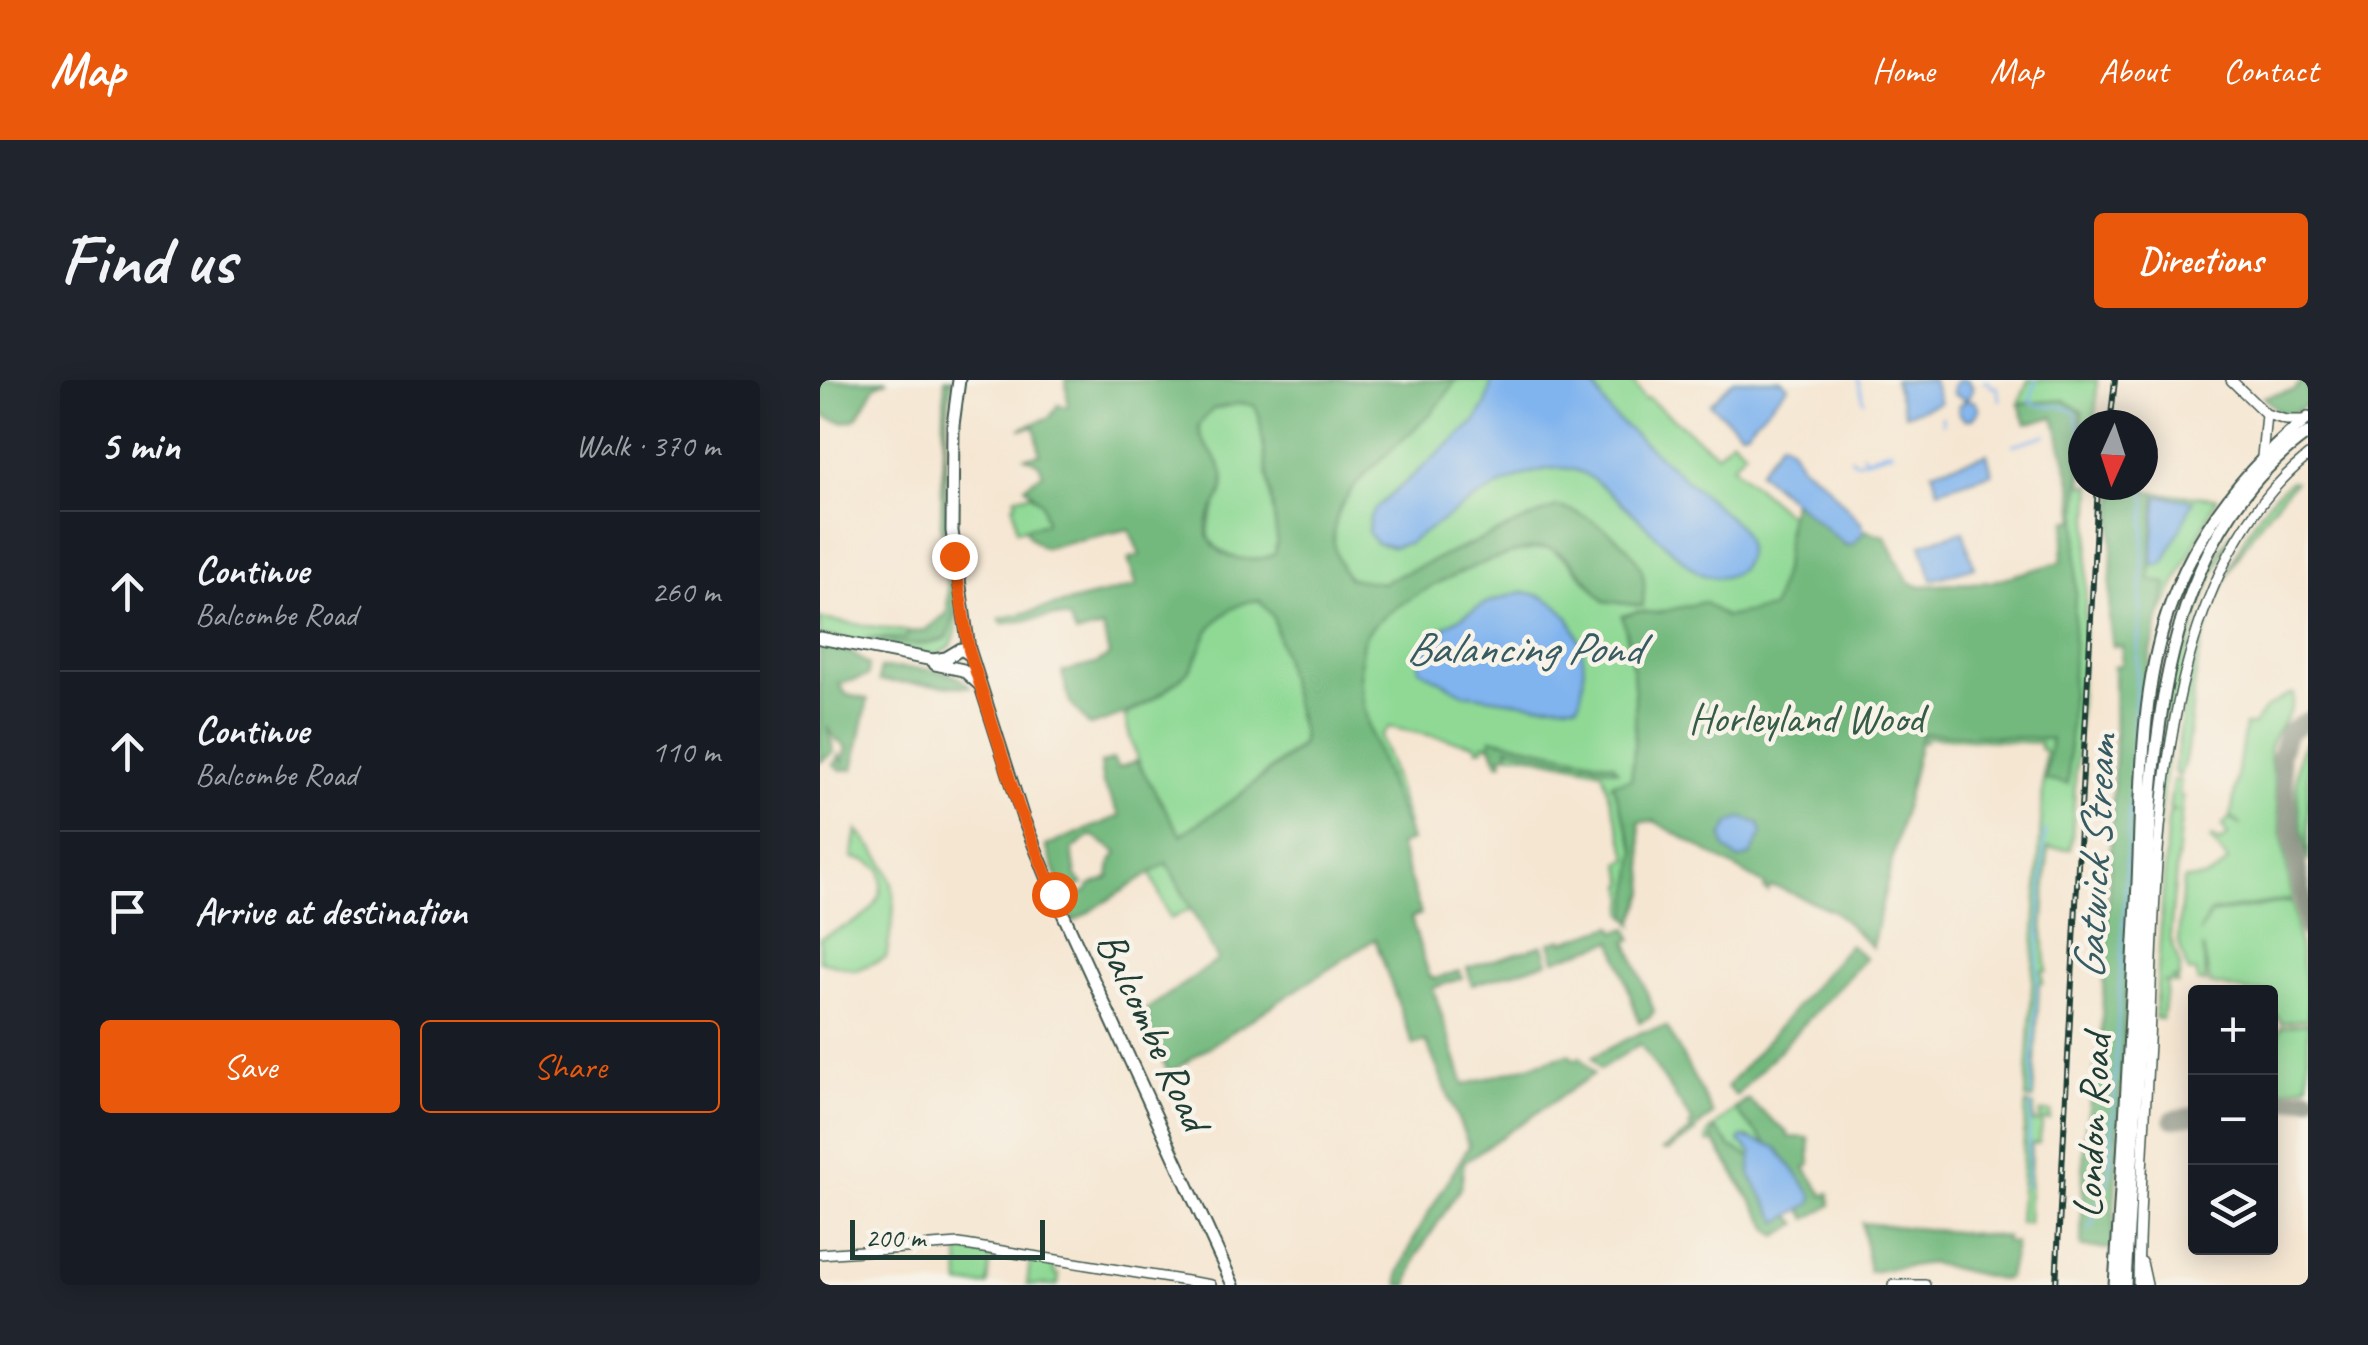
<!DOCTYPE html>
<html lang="en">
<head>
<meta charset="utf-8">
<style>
	:root { --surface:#171b24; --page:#20242c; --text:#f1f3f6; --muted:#9ea1a6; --line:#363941; --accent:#ea580c }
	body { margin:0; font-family:Caveat,sans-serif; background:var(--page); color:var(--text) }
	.controls { position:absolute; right:30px; bottom:30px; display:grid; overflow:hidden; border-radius:10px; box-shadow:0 5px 25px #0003 }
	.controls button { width:90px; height:90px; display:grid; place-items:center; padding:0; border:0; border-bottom:2px solid var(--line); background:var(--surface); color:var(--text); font:50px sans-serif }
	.compass { position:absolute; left:1248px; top:30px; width:90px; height:90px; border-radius:50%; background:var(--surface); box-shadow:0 5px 25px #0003; rotate:183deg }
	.scale { position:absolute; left:30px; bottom:25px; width:195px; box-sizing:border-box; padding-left:10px; border:5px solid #1f3d34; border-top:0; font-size:28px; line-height:35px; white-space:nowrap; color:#1f3d34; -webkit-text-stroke:8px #f7f3e8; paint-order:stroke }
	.stop { position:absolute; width:30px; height:30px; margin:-22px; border:8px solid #ea580c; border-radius:50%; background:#fff }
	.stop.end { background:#ea580c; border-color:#fff; box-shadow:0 2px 10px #0008 }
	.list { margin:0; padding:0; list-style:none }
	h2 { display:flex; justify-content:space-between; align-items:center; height:130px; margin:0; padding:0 40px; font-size:42px }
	h2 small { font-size:32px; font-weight:400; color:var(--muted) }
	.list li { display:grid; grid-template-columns:65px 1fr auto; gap:30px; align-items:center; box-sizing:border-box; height:160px; padding:0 40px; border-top:2px solid var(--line) }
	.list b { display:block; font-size:38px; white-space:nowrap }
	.list p { margin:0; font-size:32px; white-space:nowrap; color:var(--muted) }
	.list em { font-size:32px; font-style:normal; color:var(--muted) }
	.actions { display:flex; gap:20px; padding:30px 40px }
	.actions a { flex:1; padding:22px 0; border:2px solid var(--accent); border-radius:10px; text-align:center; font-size:35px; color:var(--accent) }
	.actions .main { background:var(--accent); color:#fff }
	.icon { flex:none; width:55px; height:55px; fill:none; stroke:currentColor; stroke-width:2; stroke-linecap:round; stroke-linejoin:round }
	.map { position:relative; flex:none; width:1488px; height:905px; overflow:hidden; border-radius:10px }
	header { display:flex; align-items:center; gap:60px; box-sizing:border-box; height:140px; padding:0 50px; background:var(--accent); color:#fff }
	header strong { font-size:48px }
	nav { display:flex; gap:55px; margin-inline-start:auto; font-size:35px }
	.intro { display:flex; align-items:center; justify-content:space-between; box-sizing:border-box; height:240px; padding:0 60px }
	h1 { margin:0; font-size:70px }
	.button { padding:25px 45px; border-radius:10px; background:var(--accent); color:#fff; font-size:35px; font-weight:700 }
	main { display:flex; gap:60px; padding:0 60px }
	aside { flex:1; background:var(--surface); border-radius:10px; box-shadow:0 5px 25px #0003 }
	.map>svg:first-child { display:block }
</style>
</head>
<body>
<header>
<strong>Map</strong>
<nav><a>Home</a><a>Map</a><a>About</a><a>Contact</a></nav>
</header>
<div class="intro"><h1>Find us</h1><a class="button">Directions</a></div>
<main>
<aside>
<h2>5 min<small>Walk · 370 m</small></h2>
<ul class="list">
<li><svg class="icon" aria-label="ahead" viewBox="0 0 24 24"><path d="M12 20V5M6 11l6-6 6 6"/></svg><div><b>Continue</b><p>Balcombe Road</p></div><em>260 m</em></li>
<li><svg class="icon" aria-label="ahead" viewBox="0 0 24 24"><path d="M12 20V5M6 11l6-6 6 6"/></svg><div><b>Continue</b><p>Balcombe Road</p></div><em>110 m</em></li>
<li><svg class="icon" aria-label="arrive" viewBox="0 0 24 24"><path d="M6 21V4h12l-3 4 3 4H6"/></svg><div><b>Arrive at destination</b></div></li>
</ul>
<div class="actions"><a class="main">Save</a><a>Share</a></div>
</aside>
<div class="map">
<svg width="1488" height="905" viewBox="0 0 1488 905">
	<rect width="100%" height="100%" fill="#f7f3e8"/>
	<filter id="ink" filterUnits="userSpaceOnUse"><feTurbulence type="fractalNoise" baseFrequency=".01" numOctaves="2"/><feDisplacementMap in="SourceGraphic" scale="20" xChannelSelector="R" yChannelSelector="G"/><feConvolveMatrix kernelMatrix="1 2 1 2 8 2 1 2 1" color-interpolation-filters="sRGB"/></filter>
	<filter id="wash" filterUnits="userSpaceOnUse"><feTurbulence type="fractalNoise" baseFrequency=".0048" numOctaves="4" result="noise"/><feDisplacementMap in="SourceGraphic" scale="40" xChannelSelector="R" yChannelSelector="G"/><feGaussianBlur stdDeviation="2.25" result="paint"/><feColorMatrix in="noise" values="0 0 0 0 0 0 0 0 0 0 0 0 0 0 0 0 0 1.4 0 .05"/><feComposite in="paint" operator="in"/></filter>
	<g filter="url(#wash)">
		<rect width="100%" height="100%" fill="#f5e6d2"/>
		<path fill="#8fd995" stroke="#578b64" stroke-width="2.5" d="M635,0h177l13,20 3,-2 69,56 15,-15 13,12 -13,15 57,49 -5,53 -12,40 -47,9 -21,-15 -47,11 -19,-2 -16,5c15,52 16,110 9,164l-19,4 24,67 -2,74 -10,-12 2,-17 -3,-11 3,-2 -6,-20 9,-4 -27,-88 -79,-17h-14l-2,-8 -24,-2 1,4 -7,1v-4l-88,-18 -8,9 27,88 -3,1c-16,-44 -68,-156 -36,-198 15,-19 44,-31 64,-42 33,-18 79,-36 117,-37l17,12 37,41 38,5c-21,-43 -32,-92 -86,-99l-175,76c-26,-3 -38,0 -46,-30 -20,-67 95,-121 120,-173z
			M1208,0h69l-2,45h-12v60h9l-20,353 -2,11 -22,-1 -5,84 4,39h-5l1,12h-4l-6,117 -7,-1 19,-349 -5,-1v-6l-114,-6 -1,5h-6l6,-10 126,7 -6,40 23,4 14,-371 -18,-12 -45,4z
			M429,23l7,3 3,9 18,123 -2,15c-22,13 -50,6 -65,-13 -6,-23 12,-36 13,-60 1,-25 -44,-47 -13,-69 12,-8 26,-8 39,-8z
			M1471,101l4,1c-49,49 -88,121 -99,190 -5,29 -5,81 -17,105l-5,-5c8,-47 12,-98 28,-144 5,-13 13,-23 19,-38 15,-38 36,-85 70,-109z
			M1336,113l61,5 -57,118 7,-30 -14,-4 -4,-7z
			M211,114l11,9 4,21 -29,6 -4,-25 3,-1 -1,-7z
			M1414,149c-70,138 -78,308 -87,460 -5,99 -11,197 -16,296 5,-107 11,-213 16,-320 7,-141 1,-316 87,-436z
			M435,219l13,8 5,10 28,105 1,21 -65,54 -57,38c-24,-39 -47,-74 -55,-119 22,-11 47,-28 64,-46 9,-9 11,-23 17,-35 9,-16 31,-32 49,-36z
			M137,229l-1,23 -5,14 -15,9 -116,-20v-16l90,13 -5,6 -32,1c26,4 49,10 74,-1z
			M1469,314h5c-1,23 -20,34 -25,57l23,148 -81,13 -12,21 12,-19 81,-13 16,98v20l-26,4 -5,-7 -2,3 -4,-4 -1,-23h-22l-38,-8 -7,-37 3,36 -8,-1 -2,-10h-8l-10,-32 5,-57 2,-4c19,2 30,-4 43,-18l-18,-22 2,-2 8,5 8,-6 -6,-10 7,-8 13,8 -11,-10 14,-91h8l12,-16z
			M1488,361v121c-5,-29 -23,-100 0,-121z
			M1353,400l8,1 -2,14 4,1 -13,141 10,29 -1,12 -6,1 5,2v3l-14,-2 3,2 -5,35 -7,-1 12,-189 2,-16 8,-2 -8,-2z
			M37,450c45,47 41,66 29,128l-30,12 -36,-9v-23c32,-15 70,-26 60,-69l-13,-8 -15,-3z
			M346,482l25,47 -21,10 -20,-47z
			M1488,643v61l-29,7c-16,-19 -3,-43 2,-64z
			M925,720h4l-13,11 31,33 -10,-1 -10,-6 -7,5 11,9 1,7 -21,-11 -16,-18 -3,8 36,60 -34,-56 -5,2 -2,-3 2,-8z
			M1206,724l8,2 -1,16h6l2,-10h10l-1,8h-7l-4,23 -8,1 -3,79h-9z
			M139,870l32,5 -3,30h-28z
			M210,880l23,4 2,10 4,1 -1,10h-31z"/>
		<path fill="#73b97e" stroke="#497b59" stroke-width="2.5" fill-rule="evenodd" d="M0,0h68l-12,5 -19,33c-12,7 -26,2 -37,-5z
			M125,0h7c-8,44 -8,104 -4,150 3,39 15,71 -1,108 -27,11 -52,5 -81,0h39l5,-6 15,-2 22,-17 1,-25 -7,-65z
			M246,0h389c-30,65 -166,113 -107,198l34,5 174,-76c27,3 73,34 84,59 6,12 4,26 3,40l-39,-5c-14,-16 -34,-48 -55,-53 -34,-7 -178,59 -186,94 -14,64 27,140 48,199l-12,4 22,69 -10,4 18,57 5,4 25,-8 3,7 -29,10 31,97 105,-31 6,6 5,-3 14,17 -130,88 -3,25 -44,68 -9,30h-9v-12l18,-41 52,-86 -43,-105 -13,4 -38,-106 -206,134 -30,-58 79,-55 -51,-97 -94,59 -27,-76 74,-30 -17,-32 -3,-20 13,-5 5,9 19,-7 44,74 56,-38 63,-50 3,-8 -30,-122 -13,-16c-18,-3 -43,16 -52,31 -8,13 -10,30 -22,41 -29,27 -58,42 -96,53l-20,-23 -8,-31 33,-8 14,-8 -6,-28 -27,6 -7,-15 -15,-3 -52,8 -3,-5 138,-33 -9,-27 12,-4 -11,-26 -86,19 -13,-10 -6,-10 22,-5 -4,-20 -17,-17 18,-13 -4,-9 -14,-7 15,-3 -5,-27 -15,2 30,-12 8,-12 10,2zM422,23l13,3 4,9 18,123 -2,15c-12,8 -25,7 -39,5 -18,-3 -35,-21 -27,-40 7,-16 18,-25 14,-44 -4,-20 -24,-28 -24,-49l14,-16zM272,455l26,18 -7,9 -2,16 -19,7 -3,7 -12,2 -2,-5 10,-5 -7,-8 -4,-26z
			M1483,0h5v24l-17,10 -10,-1 -18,-16 31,-7z
			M1244,20l18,12 -14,372 -23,-4 6,-41 -129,-6 -50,214 -38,-36 -55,-23 -9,-1 -2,5 -4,-3 1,-4 -111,-64 -15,1 7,69 -13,31 -5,-6 8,-65 -24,-68 19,-4c7,-54 6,-111 -9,-163l16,-5 19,2 47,-11 21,15 47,-9 12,-40 5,-53 4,-14 54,45 17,-16 21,6 23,45 10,5 72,-4 71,-20 6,-42h9l-4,-36 -18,-67 -28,7 -7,-20z
			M1323,103l6,9 7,1 -6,87 16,3 1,4 -20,82 -5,54 -30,526 -31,-2 3,-110 17,-99 14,-289 -1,-83 7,-1 1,-19h-9l-4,-26 6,-135z
			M0,263l30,9 19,13 -1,11 -29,8 8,11 21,4 -15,70 -12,1 -7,-5 6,-10 3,8 4,-16 -11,-7 -9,-14 7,26 -14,10z
			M60,288c28,1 70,-4 90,19l-91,-6z
			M671,358l123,26 3,6 -109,-23 1,7 -8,2 2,6 -5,1 -8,-20z
			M793,546l3,6 12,-4 4,11 -5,2 27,70 -4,6 -11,5 -26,-81 -58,19 -5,-17 12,-4 1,3z
			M723,565l5,17 -76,23 -5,-17z
			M1029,565l17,13 -130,138 -9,-9z
			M847,647l46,87 -16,14 -1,4 -28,19 -5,-1 29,-20 -3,-4 4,-3 -53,-79 -40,26 -8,-13 50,-25z
			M928,720l40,33v4l21,1 1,27 -5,3 19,28 5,-3 2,12 -24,14 -6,-11 11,-5 1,-7 -35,-47 -11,-5 -32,-34z
			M895,748l16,19 21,11 27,64 11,-7 8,9 -21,12 -6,-5 -59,-94z
			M1042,843l144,14v5l9,1v3l-7,31 -6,3 -72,-17 -61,9z"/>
		<path fill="#80b4ee" stroke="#507891" stroke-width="2.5" d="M672,0h98l21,34 128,112c22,33 -4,63 -40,47 -39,-29 -71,-70 -111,-97 -47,-32 -138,41 -180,67l-15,4 -17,-4 -8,-11 2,-15 6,-9 100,-87 10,-17z
			M914,0h47l7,6 -41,44 -6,2 -31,-28z
			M1074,0h39l7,23 -35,11z
			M1138,0h9l5,5v8l-6,6 9,3 4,8 -7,9h-8l-5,-6v-7l7,-6 -13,-6v-8z
			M961,61l10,6 10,18 23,17 38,42 2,8 -12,13 -8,-1 -85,-72z
			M1167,74l5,19 -54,17 -6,-19z
			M1343,116l30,5 -29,61 -8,4 -4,-4 5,-60 1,-5z
			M1143,151l11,36 -42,13 -11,-36z
			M701,212c56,3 73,68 57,112h-43l-70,-10 -46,-25v-21l9,-8 17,-8 -1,-5 42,-24z
			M922,438l17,5 3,11 -12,22 -11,4 -14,-12 -3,-12 8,-13z
			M922,757l34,10 37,49 -1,7 -33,19 -29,-47 2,-22 -13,-12z"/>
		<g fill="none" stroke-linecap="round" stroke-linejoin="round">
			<path stroke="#80b4ee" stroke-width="2.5" d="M1038,0l6,21
				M1164,0l1,2
				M1168,0l3,7h5l4,13
				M1216,0l-6,21c13,10 30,1 45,10l8,34
				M1122,37l1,6
				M1193,65l33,-10
				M1042,73l4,5 25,-9
				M1031,78l4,4 37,-10
				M1211,718l14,-267
				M1206,807l5,-82
				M1270,850l20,-58 36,-672 -4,-15"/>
			<path stroke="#8a9283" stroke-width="18" d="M1488,340l-20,12 -8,24 28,174
				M1450,723l38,-6
				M1353,739l23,-4"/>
		</g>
	</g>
	<g filter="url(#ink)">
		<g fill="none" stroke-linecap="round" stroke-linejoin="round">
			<g stroke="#3f564c" stroke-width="12">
				<path id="minor" d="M1411,0l35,34 -4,43
					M1446,34l20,6h19
					M0,874l139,-10 252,41
					M1322,882l5,23
					M1073,905h32
					M1318,905c1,-81 7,-162 11,-243 7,-181 5,-463 159,-586"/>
			</g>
			<g stroke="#3f564c" stroke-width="15">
				<path id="major" d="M139,0l-6,45 -1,106 17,118 54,169 31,76 179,391
					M0,258l113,22 13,-2 15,-9 10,6
					M115,284l28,6 17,15
					M1295,905c9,-134 16,-268 23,-402 4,-88 1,-186 30,-271 27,-79 75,-142 140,-194
					M1305,905c5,-101 13,-203 18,-304 9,-182 -2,-429 165,-548"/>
			</g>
			<use href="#minor" stroke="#fff" stroke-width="9"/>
			<use href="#major" stroke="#fff" stroke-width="11"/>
			<g stroke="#1f3d34" stroke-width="6">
				<path id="rail" d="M1290,45l5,-45
					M1236,905l42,-800"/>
			</g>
			<use href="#rail" stroke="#f7f3e8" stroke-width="2.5" stroke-dasharray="8" stroke-linecap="butt"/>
		</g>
	</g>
	<g fill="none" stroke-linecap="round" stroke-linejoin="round" filter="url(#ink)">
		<path stroke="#ea580c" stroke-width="12" d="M134,176l15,94 50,158 35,86"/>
	</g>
	<g text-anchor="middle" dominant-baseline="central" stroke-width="9" stroke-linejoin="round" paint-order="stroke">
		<g font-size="42" fill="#355c47" stroke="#f7f3e8">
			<text x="986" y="338">Horleyland Wood</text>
		</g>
		<g font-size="42" fill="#1f3d34" stroke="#f7f3e8">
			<text transform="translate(333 651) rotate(65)">Balcombe Road</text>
			<text transform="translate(1272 746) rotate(-87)">London Road</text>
		</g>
		<g font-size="45" font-style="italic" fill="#375b62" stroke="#f7f3e8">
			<text x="703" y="268">Balancing Pond</text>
			<text transform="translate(1275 478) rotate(-87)">Gatwick Stream</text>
		</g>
	</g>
</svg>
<div class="controls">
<button>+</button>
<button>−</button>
<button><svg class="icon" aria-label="layers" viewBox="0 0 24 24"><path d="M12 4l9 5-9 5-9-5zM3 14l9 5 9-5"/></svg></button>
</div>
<svg class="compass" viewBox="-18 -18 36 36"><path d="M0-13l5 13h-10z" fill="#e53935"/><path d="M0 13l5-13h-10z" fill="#9ea1a6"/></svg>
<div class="scale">200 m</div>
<div class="stop" style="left:234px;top:514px"></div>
<div class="stop end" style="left:134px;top:176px"></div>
</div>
</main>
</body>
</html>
